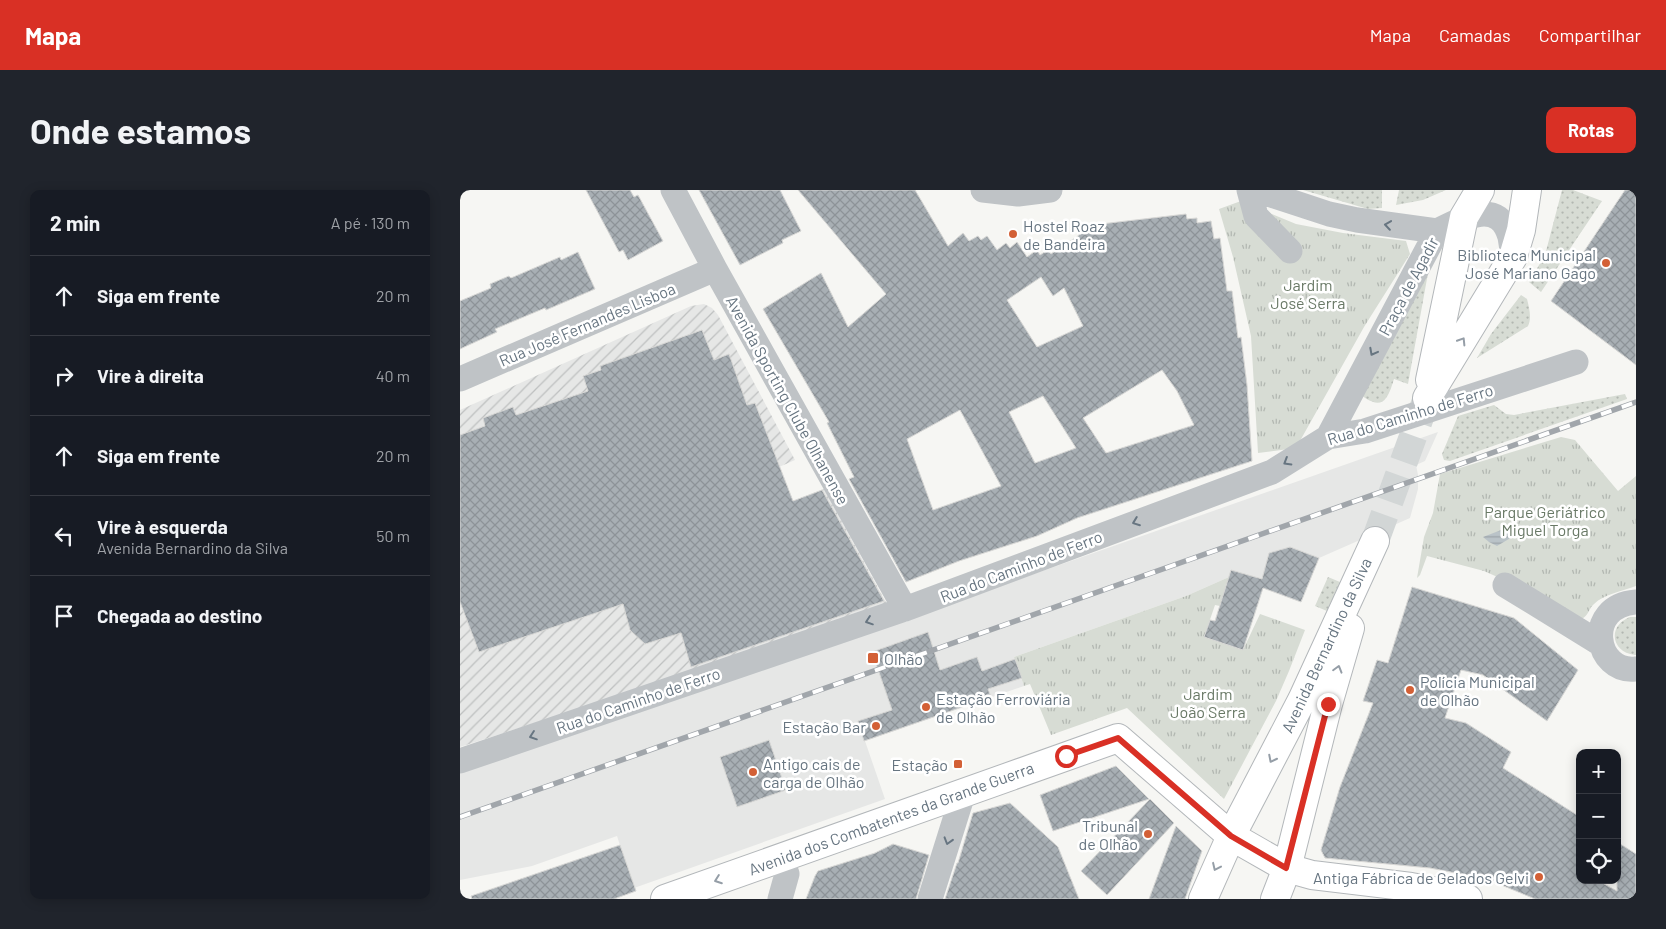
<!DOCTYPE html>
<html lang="pt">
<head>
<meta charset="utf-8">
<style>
	:root { --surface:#171b24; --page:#20242c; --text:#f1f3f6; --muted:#9ea1a6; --line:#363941; --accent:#d93025 }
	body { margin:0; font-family:Barlow,sans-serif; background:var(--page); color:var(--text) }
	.controls { position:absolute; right:15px; bottom:15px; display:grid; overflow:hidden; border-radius:10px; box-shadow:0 2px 12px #0003 }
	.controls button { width:45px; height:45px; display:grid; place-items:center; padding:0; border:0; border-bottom:1px solid var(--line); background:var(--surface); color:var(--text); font:25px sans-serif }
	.stop { position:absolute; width:15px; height:15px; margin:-11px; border:4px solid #d93025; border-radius:50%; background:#fff }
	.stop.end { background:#d93025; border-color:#fff; box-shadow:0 1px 5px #0008 }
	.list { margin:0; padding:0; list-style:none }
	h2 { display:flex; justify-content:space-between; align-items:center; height:65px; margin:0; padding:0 20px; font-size:21px }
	h2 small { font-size:16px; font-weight:400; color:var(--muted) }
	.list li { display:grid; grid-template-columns:32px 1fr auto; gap:15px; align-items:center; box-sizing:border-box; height:80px; padding:0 20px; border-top:1px solid var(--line) }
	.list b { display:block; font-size:19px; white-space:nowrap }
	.list p { margin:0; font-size:16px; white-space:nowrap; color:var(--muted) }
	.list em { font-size:16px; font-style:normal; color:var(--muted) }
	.icon { flex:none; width:28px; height:28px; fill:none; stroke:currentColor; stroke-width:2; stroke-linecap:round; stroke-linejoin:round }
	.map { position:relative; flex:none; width:1176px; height:709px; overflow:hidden; border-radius:10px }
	header { display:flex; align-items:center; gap:30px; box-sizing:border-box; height:70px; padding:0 25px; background:var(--accent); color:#fff }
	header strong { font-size:24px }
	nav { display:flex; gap:28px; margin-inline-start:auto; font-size:18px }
	.intro { display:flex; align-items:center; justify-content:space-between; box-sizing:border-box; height:120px; padding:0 30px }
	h1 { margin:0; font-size:35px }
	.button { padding:12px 22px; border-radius:10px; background:var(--accent); color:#fff; font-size:18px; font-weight:700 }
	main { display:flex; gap:30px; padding:0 30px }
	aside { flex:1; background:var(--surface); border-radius:10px; box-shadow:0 2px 12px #0003 }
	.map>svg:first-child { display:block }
</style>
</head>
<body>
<header>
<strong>Mapa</strong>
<nav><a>Mapa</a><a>Camadas</a><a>Compartilhar</a></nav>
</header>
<div class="intro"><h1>Onde estamos</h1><a class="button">Rotas</a></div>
<main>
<aside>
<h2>2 min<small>A pé · 130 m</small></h2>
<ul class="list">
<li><svg class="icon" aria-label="ahead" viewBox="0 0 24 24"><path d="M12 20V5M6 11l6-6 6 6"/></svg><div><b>Siga em frente</b></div><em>20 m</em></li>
<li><svg class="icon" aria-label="right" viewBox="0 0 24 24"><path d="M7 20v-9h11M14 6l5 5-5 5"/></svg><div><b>Vire à direita</b></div><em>40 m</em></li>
<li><svg class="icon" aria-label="ahead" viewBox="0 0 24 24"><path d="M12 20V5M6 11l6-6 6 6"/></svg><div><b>Siga em frente</b></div><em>20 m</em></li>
<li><svg class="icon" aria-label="left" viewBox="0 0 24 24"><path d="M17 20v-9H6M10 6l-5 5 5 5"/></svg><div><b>Vire à esquerda</b><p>Avenida Bernardino da Silva</p></div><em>50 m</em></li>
<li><svg class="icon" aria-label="arrive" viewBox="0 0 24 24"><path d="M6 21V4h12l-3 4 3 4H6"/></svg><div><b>Chegada ao destino</b></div></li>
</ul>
</aside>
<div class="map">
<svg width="1176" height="709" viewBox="0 0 1176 709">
	<defs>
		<pattern id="industrial-furrows" width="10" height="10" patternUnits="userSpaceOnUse" patternTransform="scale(1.25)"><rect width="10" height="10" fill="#e6e7e6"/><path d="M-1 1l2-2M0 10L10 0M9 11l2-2" fill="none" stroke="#bec0c0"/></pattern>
		<pattern id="grass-dots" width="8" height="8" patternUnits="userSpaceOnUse" patternTransform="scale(1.25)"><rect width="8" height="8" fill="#d7dcd4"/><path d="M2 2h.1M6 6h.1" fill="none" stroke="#b2b7b1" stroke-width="1.8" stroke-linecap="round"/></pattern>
		<pattern id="park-tufts" width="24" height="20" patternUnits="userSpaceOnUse" patternTransform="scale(1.25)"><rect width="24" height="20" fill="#d7dcd4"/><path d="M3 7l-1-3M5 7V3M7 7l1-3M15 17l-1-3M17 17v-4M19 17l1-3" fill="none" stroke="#b2b7b1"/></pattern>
		<pattern id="water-rules" width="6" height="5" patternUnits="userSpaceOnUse" patternTransform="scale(1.25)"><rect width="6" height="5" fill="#bac3c8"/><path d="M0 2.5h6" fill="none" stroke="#9ba3a8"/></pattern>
		<pattern id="building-cross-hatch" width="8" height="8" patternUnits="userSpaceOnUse" patternTransform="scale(1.25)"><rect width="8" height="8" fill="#a8afb4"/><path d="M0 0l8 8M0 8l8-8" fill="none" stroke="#8d9398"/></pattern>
	</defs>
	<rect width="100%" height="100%" fill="#f6f6f3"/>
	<path fill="#e6e7e6" d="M978,242l-13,29 -9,4 2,10v14l-8,29 -91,40 -29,-11 -21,6 -7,26 -31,-9 -2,7 -43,19 -172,61 10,29 -159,55 20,58 -251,89 -17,-52 -85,30 -72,14v-109l457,-156z"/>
	<path fill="url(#industrial-furrows)" d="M244,114l8,4 6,7 77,145 -16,7 14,34 31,-12 64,117 -179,61 -249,80v-337l231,-104z"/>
	<path fill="url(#grass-dots)" d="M843,0h79v18l-14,1z
		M939,0h47l-23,10 -27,5z
		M1102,0h11l29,11 -61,91 -12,-10 16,-27z
		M970,72l-22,122 -14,-5c-2,6 -4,14 -8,19 -7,11 -22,0 -28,-6z
		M1061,105l6,4c2,8 5,19 1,27l-51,32 14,-24z
		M1165,204l2,5 -177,62 -6,-1 -2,-6 16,-38 36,-11 12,9 8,1z
		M868,387l12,5 -13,29 -12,-5z
		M1170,427h6v38h-1c-24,-3 -28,-29 -5,-38z"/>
	<path fill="url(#park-tufts)" d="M781,11l55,23 47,9 63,8 4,13 -46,73 -68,121 -38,5 -7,-117 -18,-79 -14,-48z
		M1101,247l14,3 43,51 18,-15v110c-13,5 -32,8 -42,18 -6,5 -5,12 -13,15l-79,-40 -18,-8 -57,-15 -7,19 -3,3 7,-41 9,-24 7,-39z
		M769,387l-9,29 -5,-1 -11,32 39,13 17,-36 45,16 -16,41 -13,30 -52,98 -97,-91 -76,27 -21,-51 -6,2 -10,-29 172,-61z"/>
	<path fill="url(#water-rules)" d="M1049,337l8,2 2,4 -22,13 -8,-4 -6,-5z"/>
	<path fill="url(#building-cross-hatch)" stroke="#d7d7d5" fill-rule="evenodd" d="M126,0h44l4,7 4,-2 25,46 -35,19 -5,-10 -4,2z
		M239,0h81l21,41 -19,9 1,3 -43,22z
		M338,0h117l33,56 15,-13 6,8 9,-5 3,4 6,-4 10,14 9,-7 4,5 7,-6 10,15 10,-7 3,5 8,-5 3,4 27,-18 6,-10 102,-12 1,5 10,-1v5l14,-2 3,18 6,-1 7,53h5l6,47 3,-1 6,48 5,76 -175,57 -40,18 -78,25 -53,21 -57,-103 5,-2 -27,-54 2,-1 -66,-113 58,-36 27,54 38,-33zM581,87l12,19 11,-8 19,38 -46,21 -30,-47zM702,180l15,21 17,34 -88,28 -23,-35zM583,206l33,52 -41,15 -26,-51zM500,220l41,76 -68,24 -26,-71z
		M1165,0h11v175l-85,-64z
		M118,62l17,37 -49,21 -1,-2 -50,21 2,3 -37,17v-48l31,-13 -1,-4 19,-8 2,2 49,-21 1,3z
		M242,140l12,30 15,-6 18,51 8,-2 38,98 29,-11 62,111 -193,66 -10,-34 -36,11 -15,-14 -7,-26 -144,48 -19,-50v-167l25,-9 -2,-8 30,-11 3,8 72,-24 -5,-15 18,-6 -1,-4z
		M830,357l29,11 -18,44 -38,-14 -20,62 -39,-13 6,-17 5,1 16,-51 31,9 7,-26z
		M952,397l102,31 64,52 -31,51 -64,-46 -22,-5 -16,48 21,5 45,29 -8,16 77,49v63h17l20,11v-49l19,12v45h-101l-48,-20 -57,-11 -105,-10 -4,-8 19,-63 33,-84 -10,-2 14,-41 11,3z
		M468,442l12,38 37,-13 5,14 33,-12 7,19 -34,11 3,8 -127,44 -6,-20 34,-11 -20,-58z
		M309,550l17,50 -49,17 -17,-50z
		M656,576l33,33 -96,32 -13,-36z
		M690,609l24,24 -67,72 -26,-24z
		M550,613l48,44 21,52h-134l12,-36h1l15,-50z
		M716,636l26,25 -17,48h-36z
		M433,654l36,11 -13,44h-110l9,-23 3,-5 57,-18z
		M160,655l16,46 -22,8h-142l-1,-3z"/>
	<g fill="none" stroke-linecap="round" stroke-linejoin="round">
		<path stroke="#d2d6d6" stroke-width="28" stroke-dasharray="28 14" stroke-linecap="butt" d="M915,351l52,-143"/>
		<g stroke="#b3b7ba" stroke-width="30">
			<path id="major" d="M970,190l34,-163 16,-27
				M967,208l86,-141 8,-27 6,-40
				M205,709l453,-161 113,98 56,32 25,7 99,12 39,7 18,5
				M743,709l28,-63 71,-136 73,-159
				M815,709l12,-31 41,-164 22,-76"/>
		</g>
		<path stroke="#bfc3c6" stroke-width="25" d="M213,0l42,79 190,340
			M523,0l35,4 32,-4
			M789,0l7,26 34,35
			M796,0l73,24 28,6 80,11
			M0,189l255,-110
			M868,247l109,-206c24,-12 62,-34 73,6 1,6 2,13 3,20
			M1045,395l96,59
			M1176,412c-53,4 -41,72 0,67
			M0,571l445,-152 367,-137 56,-35 37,-6 211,-69
			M320,709l7,-25 -6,-16
			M470,709l33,-105"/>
		<use href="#major" stroke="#fff" stroke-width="28"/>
		<g stroke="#a1a6ab" stroke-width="5.5">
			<path id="rail" d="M0,627l1176,-415"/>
		</g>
		<use href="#rail" stroke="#fff" stroke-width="4" stroke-dasharray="11" stroke-linecap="butt"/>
	</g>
	<defs><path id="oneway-chevron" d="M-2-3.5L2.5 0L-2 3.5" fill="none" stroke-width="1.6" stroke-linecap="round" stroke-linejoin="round" transform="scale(1.25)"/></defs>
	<g stroke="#677581">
		<use href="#oneway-chevron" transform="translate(928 35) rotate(-172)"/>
		<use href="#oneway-chevron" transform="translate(913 162) rotate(118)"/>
		<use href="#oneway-chevron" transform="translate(827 272) rotate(149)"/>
		<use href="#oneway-chevron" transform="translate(676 332) rotate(159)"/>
		<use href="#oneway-chevron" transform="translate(409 431) rotate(161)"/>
		<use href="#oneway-chevron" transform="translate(73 546) rotate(161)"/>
		<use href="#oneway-chevron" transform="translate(488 651) rotate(107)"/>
	</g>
	<g stroke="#959ea7">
		<use href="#oneway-chevron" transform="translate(1002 151) rotate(-58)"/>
		<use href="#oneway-chevron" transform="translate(878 479) rotate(-74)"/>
		<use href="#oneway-chevron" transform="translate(812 569) rotate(117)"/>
		<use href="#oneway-chevron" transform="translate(756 677) rotate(115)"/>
		<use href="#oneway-chevron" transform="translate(258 690) rotate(160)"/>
	</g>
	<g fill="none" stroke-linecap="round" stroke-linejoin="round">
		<path stroke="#d93025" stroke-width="6" d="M606,566l52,-18 113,98 55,32 42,-164"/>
	</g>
	<g fill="#d36036" stroke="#fff" stroke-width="2">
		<circle cx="553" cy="44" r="5"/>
		<circle cx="1146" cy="73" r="5"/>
		<rect x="407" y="462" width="12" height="12" rx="2.5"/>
		<circle cx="950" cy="500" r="5"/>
		<circle cx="466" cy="517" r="5"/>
		<circle cx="416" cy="536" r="5"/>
		<rect x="493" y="569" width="10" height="10" rx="2.5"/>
		<circle cx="293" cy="582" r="5"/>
		<circle cx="688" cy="644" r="5"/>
		<circle cx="1079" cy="687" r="5"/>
	</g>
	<g text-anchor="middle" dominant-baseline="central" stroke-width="5" stroke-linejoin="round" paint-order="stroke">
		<g font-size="16" fill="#677581" stroke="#fff" text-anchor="start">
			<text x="563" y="35">Hostel Roaz<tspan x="563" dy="18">de Bandeira</tspan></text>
			<text x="1136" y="64" text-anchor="end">Biblioteca Municipal<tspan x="1136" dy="18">José Mariano Gago</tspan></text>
			<text x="424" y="468">Olhão</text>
			<text x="960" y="491">Polícia Municipal<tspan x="960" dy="18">de Olhão</tspan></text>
			<text x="476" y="508">Estação Ferroviária<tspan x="476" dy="18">de Olhão</tspan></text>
			<text x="406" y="536" text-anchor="end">Estação Bar</text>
			<text x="303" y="573">Antigo cais de<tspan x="303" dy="18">carga de Olhão</tspan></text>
			<text x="488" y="574" text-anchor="end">Estação</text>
			<text x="678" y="635" text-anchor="end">Tribunal<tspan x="678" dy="18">de Olhão</tspan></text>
			<text x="1069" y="687" text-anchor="end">Antiga Fábrica de Gelados Gelvi</text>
		</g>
		<g font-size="16" fill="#697966" stroke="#fff">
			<text x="848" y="94">Jardim<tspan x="848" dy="18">José Serra</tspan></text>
			<text x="1085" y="321">Parque Geriátrico<tspan x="1085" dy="18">Miguel Torga</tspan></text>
			<text x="748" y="503">Jardim<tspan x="748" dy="18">João Serra</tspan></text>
		</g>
		<g font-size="16" fill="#677581" stroke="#fff">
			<text transform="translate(948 96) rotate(-62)">Praça de Agadir</text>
			<text transform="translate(127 134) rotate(-23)">Rua José Fernandes Lisboa</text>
			<text transform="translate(328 210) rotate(61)">Avenida Sporting Clube Olhanense</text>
			<text transform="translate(950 224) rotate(-17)">Rua do Caminho de Ferro</text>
			<text transform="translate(561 376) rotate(-21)">Rua do Caminho de Ferro</text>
			<text transform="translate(866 455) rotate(-65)">Avenida Bernardino da Silva</text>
			<text transform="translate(178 510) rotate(-19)">Rua do Caminho de Ferro</text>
			<text transform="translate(431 628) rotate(-20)">Avenida dos Combatentes da Grande Guerra</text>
		</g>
	</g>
</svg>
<div class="controls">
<button>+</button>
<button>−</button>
<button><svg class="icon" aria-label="locate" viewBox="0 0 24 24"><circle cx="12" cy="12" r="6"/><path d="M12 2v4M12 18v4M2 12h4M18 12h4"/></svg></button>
</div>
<div class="stop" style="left:606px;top:566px"></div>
<div class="stop end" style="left:868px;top:514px"></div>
</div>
</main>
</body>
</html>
